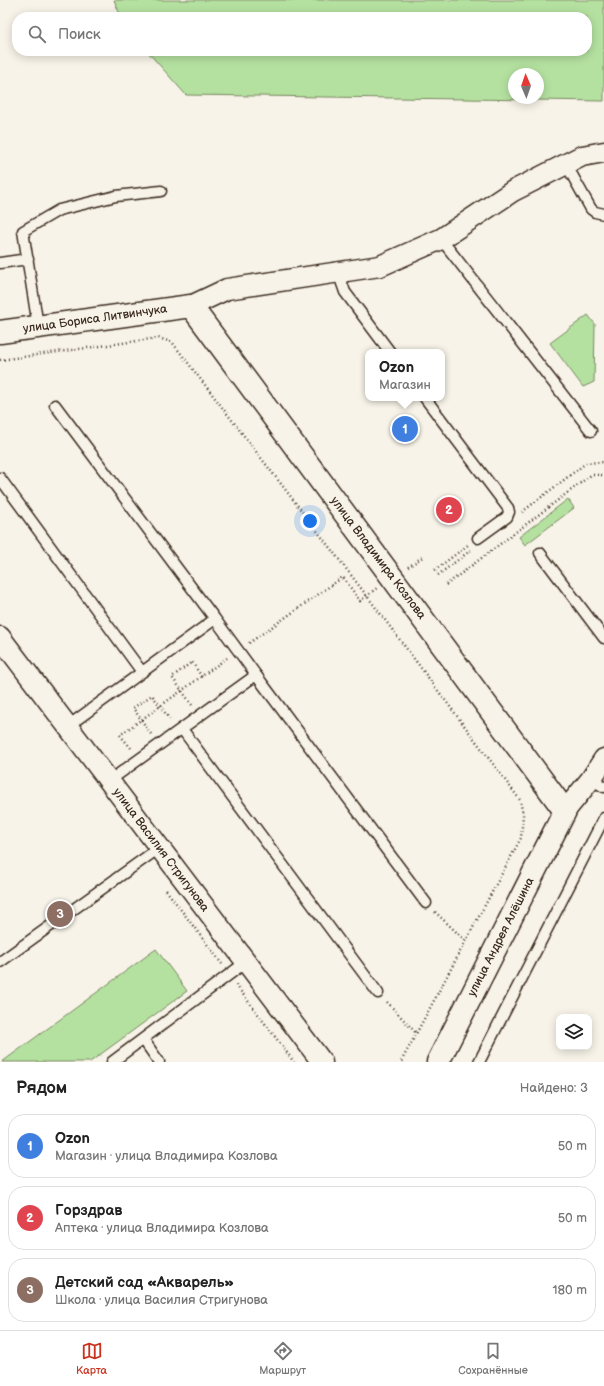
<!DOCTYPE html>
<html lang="ru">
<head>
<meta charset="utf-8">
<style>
	:root { --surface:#fff; --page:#f6f6f6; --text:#222; --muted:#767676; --line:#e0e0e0; --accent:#c8321e }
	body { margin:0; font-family:"Balsamiq Sans",sans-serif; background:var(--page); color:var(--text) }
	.controls { position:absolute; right:12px; bottom:12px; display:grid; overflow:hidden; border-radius:8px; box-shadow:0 2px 10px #0003 }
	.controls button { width:36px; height:36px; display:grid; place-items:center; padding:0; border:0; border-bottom:1px solid var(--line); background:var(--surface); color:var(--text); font:20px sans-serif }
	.compass { position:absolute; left:508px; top:68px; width:36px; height:36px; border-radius:50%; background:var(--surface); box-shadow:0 2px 10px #0003; rotate:358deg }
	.you { position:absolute; left:310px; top:521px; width:14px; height:14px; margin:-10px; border:3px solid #fff; border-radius:50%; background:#1a73e8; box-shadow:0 0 0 6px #1a73e833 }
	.badge { display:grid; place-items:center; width:26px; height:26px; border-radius:50%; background:var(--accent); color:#fff; font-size:13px; font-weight:700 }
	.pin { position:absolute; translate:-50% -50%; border:2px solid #fff; box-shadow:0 1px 4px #0006 }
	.popup { position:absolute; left:365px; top:349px; width:80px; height:52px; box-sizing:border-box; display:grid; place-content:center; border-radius:8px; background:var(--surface); filter:drop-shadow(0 1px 3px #0005); font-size:13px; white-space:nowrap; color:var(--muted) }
	.popup b { font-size:15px; color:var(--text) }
	.popup::after { content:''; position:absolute; left:50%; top:100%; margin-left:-8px; border:8px solid transparent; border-top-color:var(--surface) }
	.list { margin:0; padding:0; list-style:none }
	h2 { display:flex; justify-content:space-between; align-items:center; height:52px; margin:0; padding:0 16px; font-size:17px }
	h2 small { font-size:13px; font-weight:400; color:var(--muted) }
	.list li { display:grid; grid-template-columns:26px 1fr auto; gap:12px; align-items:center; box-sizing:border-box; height:64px; margin:0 8px 8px; padding:0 8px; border:1px solid var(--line); border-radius:16px }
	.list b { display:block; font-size:15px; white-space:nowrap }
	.list p { margin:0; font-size:13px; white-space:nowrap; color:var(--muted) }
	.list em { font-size:13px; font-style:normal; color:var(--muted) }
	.icon { flex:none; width:22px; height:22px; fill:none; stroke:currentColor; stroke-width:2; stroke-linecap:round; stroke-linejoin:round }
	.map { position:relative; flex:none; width:604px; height:1062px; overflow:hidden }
	.search { position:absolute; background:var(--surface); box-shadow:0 2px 10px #0003; left:12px; right:12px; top:12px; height:44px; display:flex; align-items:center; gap:10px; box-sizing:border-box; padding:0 14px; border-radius:16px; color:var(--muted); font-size:15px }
	.sheet { height:268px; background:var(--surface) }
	nav { display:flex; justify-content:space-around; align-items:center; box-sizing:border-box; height:56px; border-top:1px solid var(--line); background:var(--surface); font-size:11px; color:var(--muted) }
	nav a { display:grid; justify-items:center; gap:2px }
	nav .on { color:var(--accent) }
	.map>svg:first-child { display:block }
</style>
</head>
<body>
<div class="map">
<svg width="604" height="1062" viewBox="0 0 604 1062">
	<rect width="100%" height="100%" fill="#f7f3e8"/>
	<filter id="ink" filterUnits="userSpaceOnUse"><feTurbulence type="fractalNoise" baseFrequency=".025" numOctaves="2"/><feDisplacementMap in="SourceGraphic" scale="8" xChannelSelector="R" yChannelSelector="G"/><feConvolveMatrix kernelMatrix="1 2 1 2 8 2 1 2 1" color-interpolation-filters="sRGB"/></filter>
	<g filter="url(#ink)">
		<path fill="#b4e1a0" stroke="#78865f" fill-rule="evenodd" d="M114,0h490v101l-418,-6 -39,-44h440v-34h-466zM514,74h24v24h-24z
			M588,315l7,9 -1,58 -11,5 -33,-44z
			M568,499l6,9 -49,37 -6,-8z
			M156,949l31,42 -97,71h-88z"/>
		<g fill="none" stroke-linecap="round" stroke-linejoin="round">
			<g stroke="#3b2a1e" stroke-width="13">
				<path id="lane" d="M566,164l25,45 4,3 9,2
					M441,239l150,192
					M0,263l28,-4
					M338,272l7,20 45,60
					M38,326l-15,-95 36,-21 57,-14 45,-5
					M425,398l83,110 1,4 -2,5 -29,21
					M55,405l160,214
					M0,478l142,194
					M540,553l64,85
					M256,675l170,228
					M68,726l147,-107 41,56 -147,106
					M182,729l196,264
					M591,779l13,8
					M0,962l159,-114
					M143,1039l16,23
					M112,1062l134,-100
					M479,1062l125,-244"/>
			</g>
			<g stroke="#3b2a1e" stroke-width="23">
				<path id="street" d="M191,306l36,-17 153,-23 61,-27 72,-48 69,-35 22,-4
					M0,637l322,425
					M565,811l26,-32 13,-20"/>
			</g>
			<g stroke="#3b2a1e" stroke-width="25">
				<path id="secondary" d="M0,332l191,-26 374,505 -127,251"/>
			</g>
			<path stroke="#3b2a1e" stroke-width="2.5" stroke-dasharray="1 3" stroke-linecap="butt" d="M0,360l158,-22 14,4 195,254 153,204 3,15 -2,23 -120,224
				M522,512l64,-49 18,-1
				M408,567l16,-11
				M435,570l33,-25
				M438,575l33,-25
				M446,585l145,-110h13
				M249,643l94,-66 17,24 17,-13
				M192,705l-20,-28 20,-15 10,15
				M151,734l-18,-26 19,-13 19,26
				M131,748l-11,-13 107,-77
				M166,890l56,74
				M435,912l31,29
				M236,985l58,77
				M387,1002l29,31"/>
			<use href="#lane" stroke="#f7f3e8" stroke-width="10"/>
			<use href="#street" stroke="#f7f3e8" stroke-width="20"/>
			<use href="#secondary" stroke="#f7f3e8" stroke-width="22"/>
		</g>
	</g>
	<g text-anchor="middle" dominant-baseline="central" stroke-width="3" stroke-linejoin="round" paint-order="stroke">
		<g font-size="12" fill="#3b2a1e" stroke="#f7f3e8">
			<text transform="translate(95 319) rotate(-8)">улица Бориса Литвинчука</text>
			<text transform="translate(378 558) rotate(53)">улица Владимира Козлова</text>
			<text transform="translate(161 850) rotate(53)">улица Василия Стригунова</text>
			<text transform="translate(501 937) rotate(-63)">улица Андрея Алёшина</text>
		</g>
	</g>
</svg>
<div class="controls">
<button><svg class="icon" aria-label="layers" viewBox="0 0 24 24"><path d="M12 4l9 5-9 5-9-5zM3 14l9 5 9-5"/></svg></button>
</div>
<svg class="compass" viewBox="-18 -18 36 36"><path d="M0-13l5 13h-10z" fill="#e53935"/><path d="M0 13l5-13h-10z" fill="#767676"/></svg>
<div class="you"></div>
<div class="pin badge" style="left:405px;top:429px;background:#3f7fe0">1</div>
<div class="popup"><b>Ozon</b>Магазин</div>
<div class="pin badge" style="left:449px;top:510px;background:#e0444e">2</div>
<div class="pin badge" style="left:60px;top:914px;background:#8d6e63">3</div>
<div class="search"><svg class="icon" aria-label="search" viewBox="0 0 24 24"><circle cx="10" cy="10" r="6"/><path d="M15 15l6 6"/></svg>Поиск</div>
</div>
<section class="sheet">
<h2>Рядом<small>Найдено: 3</small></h2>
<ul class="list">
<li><span class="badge" style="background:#3f7fe0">1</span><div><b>Ozon</b><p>Магазин · улица Владимира Козлова</p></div><em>50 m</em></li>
<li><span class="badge" style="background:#e0444e">2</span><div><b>Горздрав</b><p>Аптека · улица Владимира Козлова</p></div><em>50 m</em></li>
<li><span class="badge" style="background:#8d6e63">3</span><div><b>Детский сад «Акварель»</b><p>Школа · улица Василия Стригунова</p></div><em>180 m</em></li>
</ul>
</section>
<nav>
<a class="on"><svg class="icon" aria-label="map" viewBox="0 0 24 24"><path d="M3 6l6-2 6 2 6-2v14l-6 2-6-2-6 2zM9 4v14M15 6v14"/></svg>Карта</a>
<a><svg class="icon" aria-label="directions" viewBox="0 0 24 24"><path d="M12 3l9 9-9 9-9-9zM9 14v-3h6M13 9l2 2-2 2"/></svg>Маршрут</a>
<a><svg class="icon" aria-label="saved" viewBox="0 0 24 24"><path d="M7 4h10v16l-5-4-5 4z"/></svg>Сохранённые</a>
</nav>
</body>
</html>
